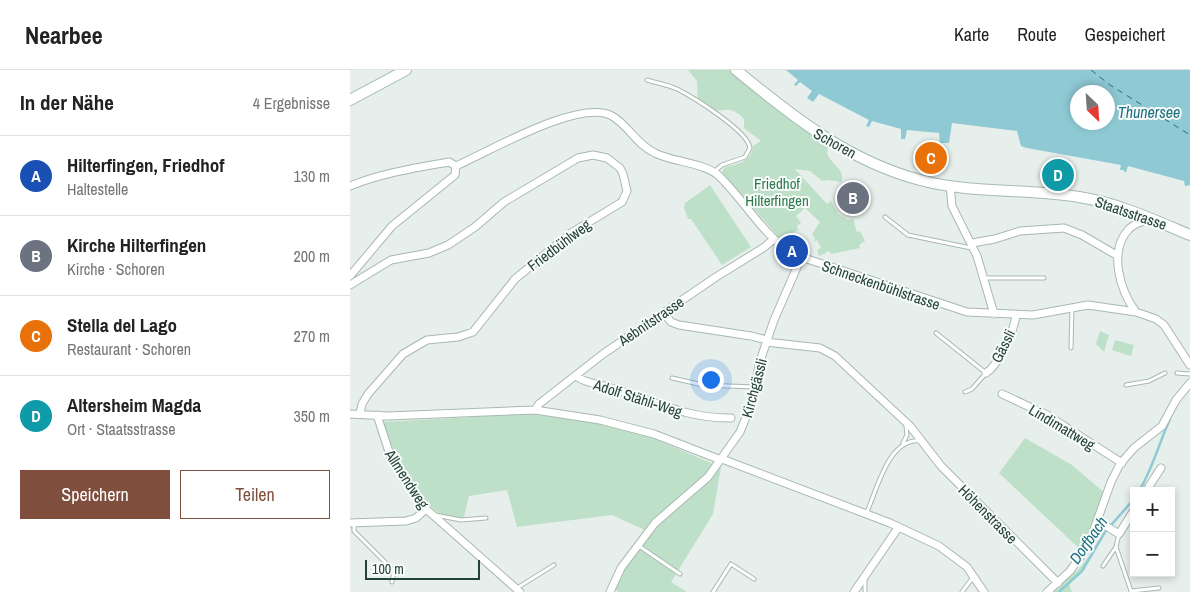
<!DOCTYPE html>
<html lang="de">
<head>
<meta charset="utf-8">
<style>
	:root { --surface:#fff; --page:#f6f6f6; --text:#222; --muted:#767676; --line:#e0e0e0; --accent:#804e3d }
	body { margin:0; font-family:"Archivo Narrow",sans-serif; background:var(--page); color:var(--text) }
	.controls { position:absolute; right:15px; bottom:15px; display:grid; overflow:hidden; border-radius:0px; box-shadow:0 2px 8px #0003 }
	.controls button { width:45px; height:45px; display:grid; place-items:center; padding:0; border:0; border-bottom:1px solid var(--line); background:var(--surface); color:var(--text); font:25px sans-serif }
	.compass { position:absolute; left:720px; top:15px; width:45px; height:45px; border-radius:50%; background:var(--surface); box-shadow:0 2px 8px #0003; rotate:155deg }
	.scale { position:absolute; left:15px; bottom:12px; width:115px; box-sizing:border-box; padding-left:5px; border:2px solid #24423a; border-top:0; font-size:14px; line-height:18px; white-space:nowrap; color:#24423a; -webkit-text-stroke:4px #f7fbf9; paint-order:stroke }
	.you { position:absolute; left:360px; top:309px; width:18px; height:18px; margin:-12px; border:4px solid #fff; border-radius:50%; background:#1a73e8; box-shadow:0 0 0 8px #1a73e833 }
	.badge { display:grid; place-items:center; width:32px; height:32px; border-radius:50%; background:var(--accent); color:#fff; font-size:16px; font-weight:700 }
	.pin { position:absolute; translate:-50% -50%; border:2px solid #fff; box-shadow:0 1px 5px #0006 }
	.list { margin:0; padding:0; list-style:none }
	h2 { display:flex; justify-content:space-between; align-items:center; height:65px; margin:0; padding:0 20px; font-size:21px }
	h2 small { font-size:16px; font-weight:400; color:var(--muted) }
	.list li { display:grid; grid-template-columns:32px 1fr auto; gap:15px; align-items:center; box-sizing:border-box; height:80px; padding:0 20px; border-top:1px solid var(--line) }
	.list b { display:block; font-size:19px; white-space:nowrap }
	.list p { margin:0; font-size:16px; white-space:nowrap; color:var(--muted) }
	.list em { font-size:16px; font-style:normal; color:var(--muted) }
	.actions { display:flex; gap:10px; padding:15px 20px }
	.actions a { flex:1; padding:11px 0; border:1px solid var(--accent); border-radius:0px; text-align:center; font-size:18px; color:var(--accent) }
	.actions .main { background:var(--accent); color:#fff }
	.map { position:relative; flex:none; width:840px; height:522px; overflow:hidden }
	header { display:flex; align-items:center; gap:30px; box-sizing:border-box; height:70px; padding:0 25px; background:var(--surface); border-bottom:1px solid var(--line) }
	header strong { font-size:24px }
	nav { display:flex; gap:28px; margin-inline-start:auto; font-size:18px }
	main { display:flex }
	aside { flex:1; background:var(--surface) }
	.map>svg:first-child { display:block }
</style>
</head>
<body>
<header>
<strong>Nearbee</strong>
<nav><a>Karte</a><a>Route</a><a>Gespeichert</a></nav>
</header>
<main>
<aside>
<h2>In der Nähe<small>4 Ergebnisse</small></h2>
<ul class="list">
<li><span class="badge" style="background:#1a4fb4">A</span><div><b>Hilterfingen, Friedhof</b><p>Haltestelle</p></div><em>130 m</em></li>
<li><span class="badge" style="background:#6b7280">B</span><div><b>Kirche Hilterfingen</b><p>Kirche · Schoren</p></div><em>200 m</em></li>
<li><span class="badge" style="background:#e8710a">C</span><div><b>Stella del Lago</b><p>Restaurant · Schoren</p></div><em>270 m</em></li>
<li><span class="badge" style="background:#0f9aa8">D</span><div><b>Altersheim Magda</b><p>Ort · Staatsstrasse</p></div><em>350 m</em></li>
</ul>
<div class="actions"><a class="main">Speichern</a><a>Teilen</a></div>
</aside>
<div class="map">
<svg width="840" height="522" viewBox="0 0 840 522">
	<rect width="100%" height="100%" fill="#e6efeb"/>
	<path fill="#bfe0c8" d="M338,0h48l93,71 -2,12c3,11 20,17 14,29l-13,-2 -6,1 -12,-10 -15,-2 32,35 4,-3 7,13 10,6 5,-1 4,13 3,-1 5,10 -6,4 1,3 -29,6 -2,-3 -10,5 -2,-6 4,-2 -4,-8 -4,2 2,-3 -3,-5 8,-12 -15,-14 -9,8 5,7 -4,3 1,4 -17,10 -59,-68 3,-5c12,-3 27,-5 28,-21l8,-5 -17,-13v-9c-16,-17 -22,-4 -36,-10 -4,-1 -7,-4 -10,-6l-1,-22z
		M360,115l41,62 -29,18 -31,-46h-3l-4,-11 1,-5z
		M750,261l9,4 -5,17 -8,-8z
		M765,270l19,5 -3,11 -19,-6z
		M178,344l93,11 100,42 -8,47 -42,68 16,10h-68l-7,-4 37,-56 -37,-17 -95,12 -10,-37 -38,6 -6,25 -19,-3 -14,-12 -31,-43 -17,-41z
		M675,368l47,27 34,29 -22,59 -85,-80z
		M747,476l-15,25 -13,13 3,8h-25l23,-21 6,1 3,-3z"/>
	<path fill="#8ec9d4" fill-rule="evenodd" d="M436,0h404v115l-5,1 -1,-5 -56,-15 -2,6h-2v-2h-4l1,-5 -94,-17 -6,-2 -4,-15 -65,-8 -3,20h-9l-1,-10 -32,-3 -2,9h-4v-10l-29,-8 -3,6 -3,-1 3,-6 -50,-26 -6,8 -6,-4 5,-7 -12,-9 -4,4 -2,-1 4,-5zM728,22h30v30h-30z"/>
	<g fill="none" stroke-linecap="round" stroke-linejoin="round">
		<path stroke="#8ec9d4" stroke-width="2.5" d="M789,421c14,-23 20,-48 31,-72
			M709,522l23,-21 23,-39 29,-33"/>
		<path stroke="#1c6f80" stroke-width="1" stroke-dasharray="6 5" stroke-linecap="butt" d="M741,0l19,15 80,50"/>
		<g stroke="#a8b8b2" stroke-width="5">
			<path id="service" d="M297,10c10,3 21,5 30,9 16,8 71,42 73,59l-5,9 -23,8 -8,7
				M535,147l23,18 63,13
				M635,208h59
				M586,263l50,40 -14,16 -7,3
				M721,278l1,-40
				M827,303l13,1
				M322,308l31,7 52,2
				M776,315l23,-4 16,-8
				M553,373l4,-8 -1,-9
				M516,444c11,-23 22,-77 55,-73
				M85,445l26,5 25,-2
				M4,453v8l40,40 -2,11
				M289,476l41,28
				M766,477l15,44 28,-3
				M753,496l13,-19 3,-13
				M515,509v12
				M167,518l37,-23
				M363,522l18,-28 23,15
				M612,522l12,-16"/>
		</g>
		<g stroke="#a8b8b2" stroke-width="9">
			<path id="minor" d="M106,96c32,-14 124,-68 156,-50 16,9 25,29 43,37 17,9 51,10 64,23 26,25 44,60 76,79l172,57 66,3 55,-10 48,7 20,7 8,6 26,40
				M600,115l2,21 25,50 17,58
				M0,116c32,-13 65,-18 99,-24l7,4
				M622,173l23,-4 25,-8 44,-3 18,7 36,21
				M0,206l42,-50 63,-51 1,-9
				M0,215l41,-25 38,-7 19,-8 27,-18 29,-25 74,-44 15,-3 14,3 13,10 3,6 4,17 -5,11 -51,31 -56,46 -42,53 -15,5 -31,3 -24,14 -35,40 -6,10 -2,10
				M786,242c-16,-21 -28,-61 -7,-83 5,-6 14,-6 20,-12
				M314,243l7,9 8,3 72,11 16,4
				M416,272l54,6 15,8 75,70 31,40 117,117
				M636,303c13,-8 28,-42 30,-58
				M226,306c9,7 21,8 32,11 42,12 78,32 123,31
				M652,324l45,21 75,48
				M185,340l65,10 54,14 67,26
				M0,344l38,2 147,-6 4,-6 64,-50 113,-77 47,-29 11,-9
				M27,345l13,40 36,54 94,83
				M372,389l168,64 49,23 28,21 17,25
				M796,421l15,-23
				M748,451l21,13 15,-24
				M0,453l56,-2 10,-3 10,-9
				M260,522l11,-24 34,-45 53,-46 32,-45 11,-27 9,-44 14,-41 27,-62
				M504,522l44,-64
				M697,522l23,-21 18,-25 23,-64 9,-18 14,-16 28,-22 14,-26 14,-17"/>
		</g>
		<g stroke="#a4bbb3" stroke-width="12">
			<path id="secondary" d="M386,0c56,46 112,91 184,110 51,14 107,8 159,17 39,6 75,23 111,38
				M0,30l56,-30"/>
		</g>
		<use href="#service" stroke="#fff" stroke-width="3"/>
		<use href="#minor" stroke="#fff" stroke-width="7"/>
		<use href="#secondary" stroke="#fff" stroke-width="10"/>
	</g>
	<g text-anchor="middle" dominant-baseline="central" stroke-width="4" stroke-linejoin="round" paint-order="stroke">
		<g font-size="15" fill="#24423a" stroke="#f7fbf9">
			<text transform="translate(485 73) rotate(29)">Schoren</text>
			<text transform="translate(781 143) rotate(19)">Staatsstrasse</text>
			<text transform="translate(209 175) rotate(-37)">Friedbühlweg</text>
			<text transform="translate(531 215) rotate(19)">Schneckenbühlstrasse</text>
			<text transform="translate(301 251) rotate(-34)">Aebnitstrasse</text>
			<text transform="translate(653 276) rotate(-64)">Gässli</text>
			<text transform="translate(404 318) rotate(-75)">Kirchgässli</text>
			<text transform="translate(288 328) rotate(18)">Adolf Stähli-Weg</text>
			<text transform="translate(712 357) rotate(31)">Lindimattweg</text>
			<text transform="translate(57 409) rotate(57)">Allmendweg</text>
			<text transform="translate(638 444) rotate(45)">Höhenstrasse</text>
		</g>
		<g font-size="15" fill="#2d7a4b" stroke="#f7fbf9">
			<text x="427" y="113">Friedhof<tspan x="427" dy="17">Hilterfingen</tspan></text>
		</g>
		<g font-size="16" font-style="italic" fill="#1c6f80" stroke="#f7fbf9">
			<text x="799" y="42">Thunersee</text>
			<text transform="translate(738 470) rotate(-55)">Dorfbach</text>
		</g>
	</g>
</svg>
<div class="controls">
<button>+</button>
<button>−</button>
</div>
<svg class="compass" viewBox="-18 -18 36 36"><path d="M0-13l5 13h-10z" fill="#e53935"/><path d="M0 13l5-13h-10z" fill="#767676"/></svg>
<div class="scale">100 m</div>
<div class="you"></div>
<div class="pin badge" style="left:442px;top:181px;background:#1a4fb4">A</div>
<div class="pin badge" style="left:503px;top:128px;background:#6b7280">B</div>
<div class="pin badge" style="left:581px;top:88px;background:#e8710a">C</div>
<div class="pin badge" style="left:708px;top:105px;background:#0f9aa8">D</div>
</div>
</main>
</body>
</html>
